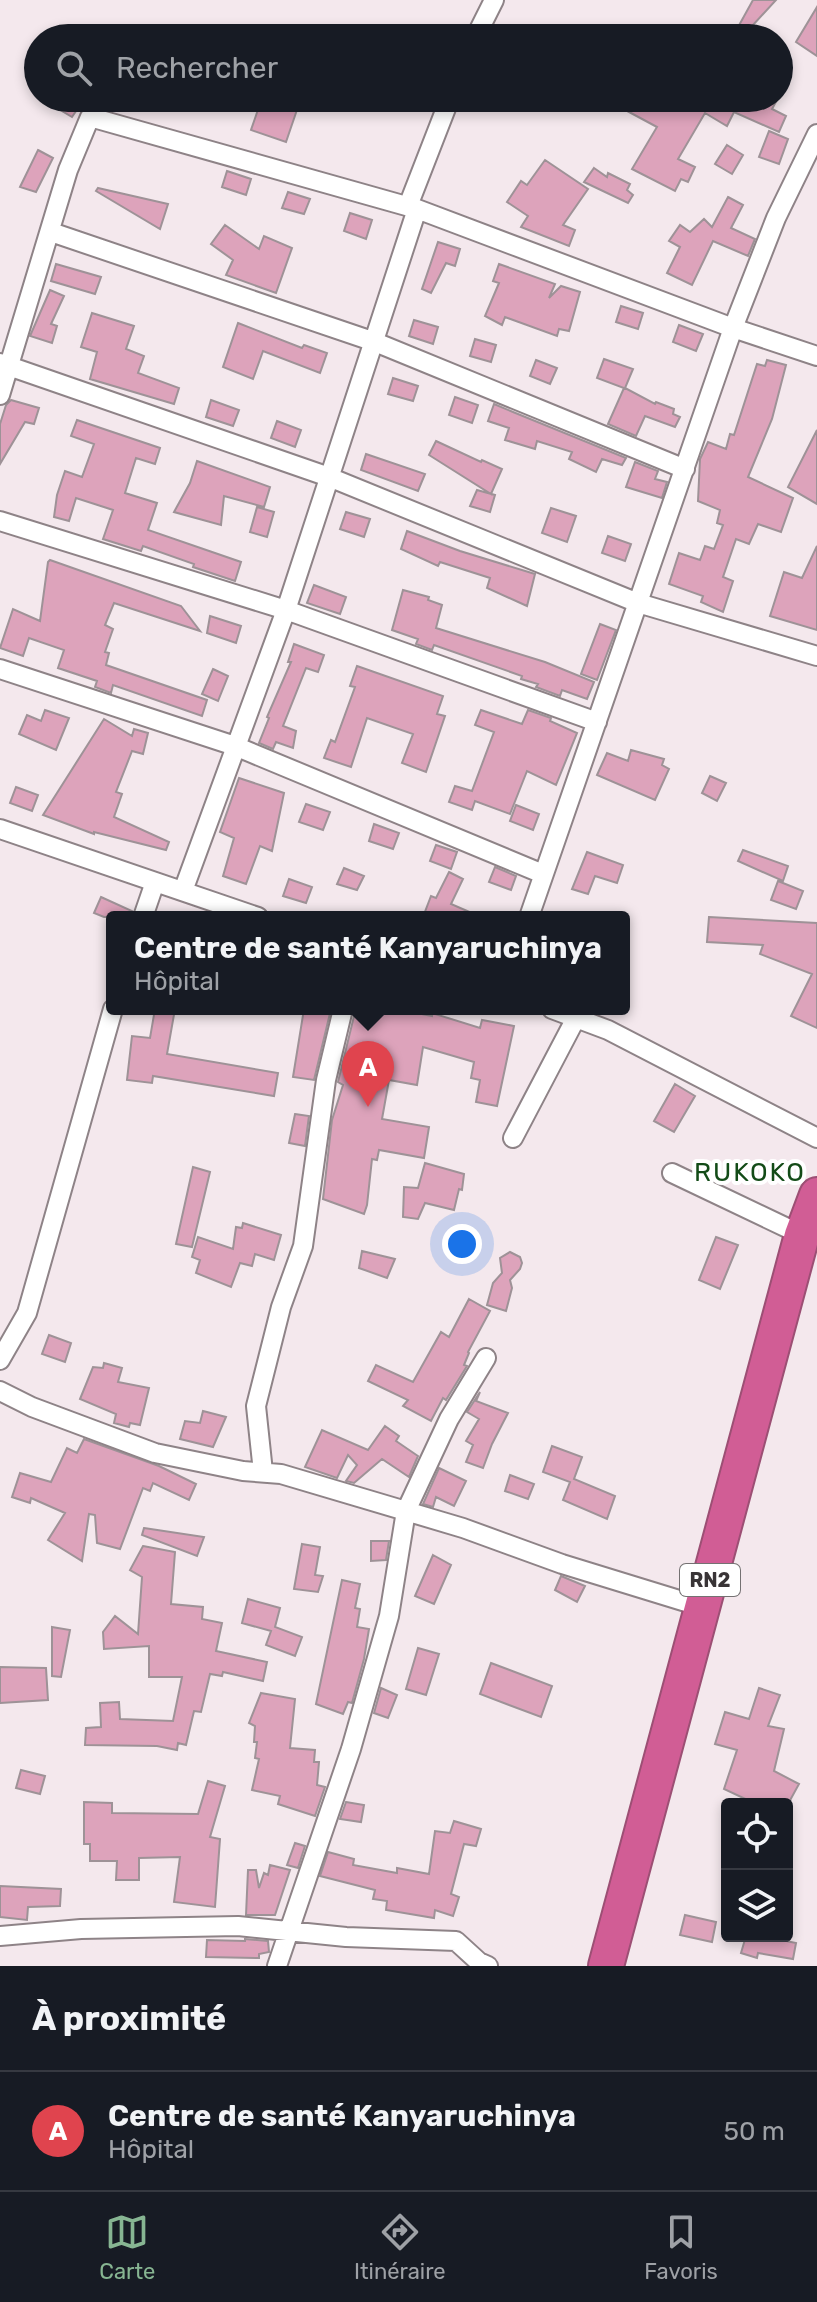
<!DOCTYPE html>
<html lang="fr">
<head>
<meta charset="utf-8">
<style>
	:root { --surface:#171b24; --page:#20242c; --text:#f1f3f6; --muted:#9ea1a6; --line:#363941; --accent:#87b592 }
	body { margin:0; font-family:Rubik,sans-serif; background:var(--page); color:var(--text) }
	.controls { position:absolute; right:24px; bottom:24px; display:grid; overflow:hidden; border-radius:8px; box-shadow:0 4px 12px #0003 }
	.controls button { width:72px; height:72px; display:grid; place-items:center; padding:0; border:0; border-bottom:2px solid var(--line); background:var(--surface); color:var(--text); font:40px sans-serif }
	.you { position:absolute; left:462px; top:1244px; width:28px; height:28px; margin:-20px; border:6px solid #fff; border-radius:50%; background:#1a73e8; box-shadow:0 0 0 12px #1a73e833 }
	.badge { display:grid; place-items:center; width:52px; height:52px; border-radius:50%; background:var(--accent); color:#fff; font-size:26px; font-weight:700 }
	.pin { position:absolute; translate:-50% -66px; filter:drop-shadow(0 2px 4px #0008) }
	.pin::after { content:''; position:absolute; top:42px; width:28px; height:24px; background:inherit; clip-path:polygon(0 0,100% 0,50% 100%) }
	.popup { position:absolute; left:106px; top:911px; width:524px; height:104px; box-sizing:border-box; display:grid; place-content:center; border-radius:8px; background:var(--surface); filter:drop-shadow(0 2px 6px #0005); font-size:26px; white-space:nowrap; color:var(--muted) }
	.popup b { font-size:30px; color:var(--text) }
	.popup::after { content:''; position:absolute; left:50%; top:100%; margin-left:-16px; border:16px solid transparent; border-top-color:var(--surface) }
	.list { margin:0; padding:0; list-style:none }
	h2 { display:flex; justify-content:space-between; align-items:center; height:104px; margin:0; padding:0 32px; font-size:34px }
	h2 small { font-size:26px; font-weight:400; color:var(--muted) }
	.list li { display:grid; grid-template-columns:52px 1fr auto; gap:24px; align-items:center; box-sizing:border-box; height:120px; padding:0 32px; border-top:2px solid var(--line) }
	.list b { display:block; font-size:30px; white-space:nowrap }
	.list p { margin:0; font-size:26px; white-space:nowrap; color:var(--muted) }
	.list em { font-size:26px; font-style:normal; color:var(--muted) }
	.icon { flex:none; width:44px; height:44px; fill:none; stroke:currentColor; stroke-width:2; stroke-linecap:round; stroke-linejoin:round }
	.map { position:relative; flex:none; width:817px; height:1966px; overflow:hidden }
	.search { position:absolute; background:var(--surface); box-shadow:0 4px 12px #0003; left:24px; right:24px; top:24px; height:88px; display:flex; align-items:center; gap:20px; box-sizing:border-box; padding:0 28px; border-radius:44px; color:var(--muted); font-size:30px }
	.sheet { height:224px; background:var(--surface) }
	nav { display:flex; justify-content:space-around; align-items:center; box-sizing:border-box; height:112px; border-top:2px solid var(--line); background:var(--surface); font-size:22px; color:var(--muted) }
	nav a { display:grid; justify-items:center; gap:4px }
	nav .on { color:var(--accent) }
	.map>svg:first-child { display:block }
</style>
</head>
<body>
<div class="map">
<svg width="817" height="1966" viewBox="0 0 817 1966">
	<rect width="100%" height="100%" fill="#f4e8ed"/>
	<path fill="#dda3bb" stroke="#9e9297" stroke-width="2" d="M753,0h23l-35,38h-9z
		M817,7v49l-21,-14z
		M40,98h45l-13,19z
		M262,98h39l-15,44 -35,-12z
		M603,98h54l7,6 5,-6h109l-6,11 14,7 -7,16 -45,-20 -7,14 -22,-13 -27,46 17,8 -7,15 -7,-3 -6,12 -43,-22 25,-42z
		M769,131l19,8 -9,25 -20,-7z
		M727,145l16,10 -11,19 -17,-10z
		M38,150l15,8 -17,34 -16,-5z
		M545,160l43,29 -25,36 12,5 -6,16 -48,-19 7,-11 -21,-14 14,-21 6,4z
		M594,168l13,9 1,-4 22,11 -3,6 6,5 -5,8 -44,-21z
		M227,171l24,8 -5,16 -24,-8z
		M98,188l70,16 -8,25 -64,-38z
		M288,192l22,7 -6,15 -22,-6z
		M728,197l15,8 -12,23 24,11 -7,17 -35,-15 -21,44 -25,-12 13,-26 -11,-6 11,-16 10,7 14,-13 8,8z
		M350,213l22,7 -6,19 -22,-8z
		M225,225l34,24 5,-13 28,12 -16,45 -50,-18 7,-15 -22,-16z
		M438,242l22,7 -5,17 -9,-3 -15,30 -9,-4z
		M56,264l45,13 -6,17 -44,-13z
		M499,264l56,20 -6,14 12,-12 19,6 -11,39 -10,-2 -2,7 -52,-19 -3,8 -17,-9 14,-33 -6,-2z
		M50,290l14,6 -13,28 6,2 -5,17 -22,-7z
		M621,306l22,7 -5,16 -22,-7z
		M92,313l42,13 -8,23 18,7 -6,17 41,15 -5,16 -84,-25 7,-27 -16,-5z
		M414,320l24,7 -5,17 -24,-8z
		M238,323l64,25 2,-3 23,8 -7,20 -57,-22 -10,28 -30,-12z
		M679,325l24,9 -7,17 -23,-9z
		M475,339l21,6 -5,17 -21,-6z
		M604,359l29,10 -8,19 30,16 1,-2 18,7 -1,5 7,3 -5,10 -30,-11 -9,20 -28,-12 16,-36 -27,-10z
		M536,360l21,8 -7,16 -20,-8z
		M767,360l19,5 -14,54 -24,58 45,21 -12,34 -23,-8 -9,20 -13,-5 -13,38 10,4 -10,31 -22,-10 2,-6 -34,-12 10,-31 21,7 5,-14 9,3 9,-24 -6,-2 3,-13 -22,-9 2,-42 8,-17 18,7 4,-15 4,1 23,-71 8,2z
		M393,378l25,8 -5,15 -25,-7z
		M455,397l23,8 -6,18 -23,-8z
		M11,400l28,8 -5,16 -9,-2 -25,42v-40l6,-19z
		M211,400l28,10 -6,16 -27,-9z
		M494,404l19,8 113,46 -4,7 -20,-6 -6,13 -27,-13 3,-7 -35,-11 -2,8 -30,-9 4,-12 -21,-7z
		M77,420l83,28 -5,16 -19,-6 -11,35 32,10 -9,27 93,32 -6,19 -42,-14 1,-3 -51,-18 -2,5 -38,-12 10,-29 -37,-12 -7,23 -15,-4 3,-22 8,-24 17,6 12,-33 -23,-8z
		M277,421l24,9 -6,17 -24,-9z
		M817,430v74l-29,-17z
		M436,441l45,21 1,-2 20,9 -11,25 -62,-39z
		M366,454l59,20 -7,17 -57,-21z
		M197,461l73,26 -6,20 -40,-11 -3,29 -47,-13 16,-29z
		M635,462l23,9 -3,8 12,3 -5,16 -36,-11z
		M477,490l18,5 -5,17 -20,-6z
		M257,507l17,5 -7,25 -17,-5z
		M551,508l25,8 -9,26 -25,-9z
		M346,512l24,7 -6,18 -24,-8z
		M407,531l53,20 75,23 -8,32 -40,-18 3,-10 -50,-16 -2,4 -37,-17z
		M608,536l23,8 -6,17 -23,-8z
		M817,546v84l-47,-14 14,-44 18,6z
		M50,560l131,46 19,25 -86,-28 -9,22 8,4 -8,23 4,1 -3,12 101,35 -5,16 -89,-31 -2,8 -16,-6 2,-6 -39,-13 6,-18 -35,-12 -6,18 -23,-8 13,-39 27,12 8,-59z
		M314,585l32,12 -6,17 -33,-11z
		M403,590l26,7 -1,3 14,5 -6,23 109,34 49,20 -7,17 -25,-9 -2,6 -24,-9 2,-3 -17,-5 1,-3 -88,-31 -2,5 -16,-6 2,-5 -26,-9z
		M210,616l31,10 -5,17 -29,-10z
		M600,624l16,6 -19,50 -16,-6z
		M294,644l30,11 -6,17 -12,-4 -23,58 13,5 -3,17 -17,-6 -3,7 -14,-6 10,-25 -2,-1 24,-55h-3z
		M357,666l86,30 -6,18 8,2 -19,56 -24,-9 11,-29 -46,-16 -16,49 -27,-9 7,-18 4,2 20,-55 -5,-1z
		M213,669l15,7 -10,25 -16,-7z
		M45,710l24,8 -13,32 -37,-16 8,-19 14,6z
		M481,710l41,14 6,-14 23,8 -1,3 27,12 -21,52 -29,-14 -17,43 -35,-13 -3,9 -23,-8 6,-16 17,5 22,-59 -19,-7z
		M104,719l28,17 2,-7 14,4 -5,21 -11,-3 -16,41 6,2 -8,23 55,25 -3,8 -72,-18v2l-51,-19z
		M631,750l33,9 -2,6 7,4 -14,31 -58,-25 10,-22 21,8z
		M710,776l16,7 -9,18 -15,-8z
		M239,778l45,15 -12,58 -12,-5 -14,38 -23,-8 11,-38 -14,-6z
		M16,787l22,8 -6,16 -22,-8z
		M306,804l24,8 -7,18 -24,-8z
		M516,805l23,9 -6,16 -23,-9z
		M374,824l25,9 -6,16 -24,-8z
		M436,845l21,7 -6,17 -21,-8z
		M743,850l45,16 -5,15 -45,-20z
		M587,852l36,13 -6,18 -22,-7 -7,18 -16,-5z
		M495,867l21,9 -5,14 -22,-8z
		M344,868l20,8 -7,14 -20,-6z
		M449,872l14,7 -12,25 30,13h-58l8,-21 5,2z
		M289,879l23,8 -6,16 -23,-7z
		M778,881l25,10 -7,18 -25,-9z
		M101,897l31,14 -1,6h-27l-10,-4z
		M709,917l108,6v105l-26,-12 21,-42 -52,-20 3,-9 -56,-3z
		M155,1009h20l-8,45 111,19 -4,23 -121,-20 -1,7 -25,-3 5,-44 18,2z
		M304,1009h27l-17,71 -21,-3z
		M367,1009h29l36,7v-3l48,15 2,-8 32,6 -17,80 -21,-4 4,-22 -9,-2 3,-16 -51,-15 -6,38 -28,-5 -7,39 47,8 -5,31 -45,-8 -2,10 -5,-1 -5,46 -3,9 -41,-15 9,-79 11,-35 -5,-3 17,-70 10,3z
		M675,1084l20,12 -21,36 -20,-11z
		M295,1114l14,2 -4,30 -16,-3z
		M425,1163l39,11 -2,16 -3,-1 -5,21 -29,-7 -7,16 -15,-2 1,-30 14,1z
		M193,1167l17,5 -18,75 -16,-3z
		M243,1223l38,12 -7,25 -19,-6 -3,12 -12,-3 -9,24 -35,-14 4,-13 -8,-3 6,-20 35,12 3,-22 6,1z
		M716,1237l22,8 -18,44 -21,-9z
		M362,1251l33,8 -8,19 -28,-10z
		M510,1252l10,5 2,6 -2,6 -10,11 2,8 -6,23 -19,-6 6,-22 9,-10 -2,-15z
		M469,1299l21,12 -22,41 1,1 -5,12 3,1 -21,34 -3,-2 -12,23 -28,-15 5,-6 -40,-19 8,-16 37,17 28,-50 8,5z
		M49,1335l22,8 -6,19 -23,-8z
		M104,1363l18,5 -4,14 31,6 -9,37 -10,-2 -1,4 -15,-4 2,-9 -36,-15 13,-32 10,1z
		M480,1392l-4,9 32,12 -16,31 -9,24 -17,-6 7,-17 -7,-4 13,-22 -12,-7z
		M203,1411l23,6 -13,30 -33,-8 5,-18 15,2z
		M385,1426l14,10 -3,5 22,15 -9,21 -27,-18 -28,24 -8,-2 11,-16 -9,-10 -11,23 -32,-11 17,-37 46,20z
		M84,1439l75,27 37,18 -7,16 -36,-17 -3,8 -7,-3 -23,61 -23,-6 -2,-28 -6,-1 -7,47 -34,-21 17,-27 -34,-15 -1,5 -18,-6 8,-24 31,9 16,-34 10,5z
		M552,1446l30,11 -8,22 41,17 -8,23 -44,-19 7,-18 -27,-10z
		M439,1468l27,13 -12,25 -18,-9 -3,10 -10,-3z
		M510,1475l24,9 -6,15 -23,-8z
		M144,1528l60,9 -7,19 -55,-21z
		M371,1541h18l-3,19 -15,1z
		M302,1544l18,3 -5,28 8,1 -5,16 -24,-3z
		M143,1546l32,6 -4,52 32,3 -1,12 20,4 -6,28 51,11 -4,19 -40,-9 -1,4 -12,-2 -9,38 -7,-1 -8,34 -8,-2 -1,7 -20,-4 -72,-1 1,-17 15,-1 -1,-24 19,-1 1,17 53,2 9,-44h-33v-31l-45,3 -1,-17 12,-16 23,18 4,-57 -12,-7z
		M433,1555l18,10 -17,39 -19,-8z
		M561,1576l24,10 -8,16 -22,-12z
		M342,1580l18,4 -5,24 5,1 -3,18 12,2 -5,30 -12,44 -4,-1 -5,12 -27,-10z
		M248,1599l32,9 -5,19 27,10 -7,19 -29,-11 5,-14 -29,-8z
		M52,1627l18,3 -9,47 -9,-1z
		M418,1648l21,6 -13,41 -20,-6z
		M491,1663l61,23 -11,31 -61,-23z
		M0,1667l46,1 2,32 -48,3z
		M381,1688l16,7 -9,23 -14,-5z
		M759,1688l21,7 -12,31 16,3 -10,42 25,13 -11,20h-32l-32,-15 13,-39 -22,-6 10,-32 24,7z
		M261,1693l34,6 -5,49 25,2 -1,12h5l-2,23 8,2 -10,29 -37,-12 2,-8 -28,-6 7,-31 -4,-1 2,-16h-3l1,-16 -6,-3z
		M21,1770l24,6 -5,18 -24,-6z
		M208,1781l17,5 -15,51 10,2 -5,68 -41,-5 6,-45 -41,1v22h-23l1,-19h-27v-17h-6v-42l28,1v10l86,1z
		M346,1802l18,3 -3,17 -21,-3z
		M454,1821l27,8 -5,17 -12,-2 -13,50 8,3 -6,19 -18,-6 -1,8 -48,-8 1,-9 -14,-2 2,-9 -55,-14 8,-24 26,7 -1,6 44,8v-5l32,6 6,-43 15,2z
		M295,1843l10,3 -7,22 -11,-3z
		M270,1865l20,5 -15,45h-29l2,-45h8l3,18 5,-15 4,2z
		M0,1886l61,3 -1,17 -32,1 -1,13 -27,-3z
		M685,1915l31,7 -4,20 -32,-7z
		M746,1936h16l34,7 -3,16 -35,-6 -1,5 -16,-5z
		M245,1939l23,2 1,11 -10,2v4l-53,-1 1,-17 38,1z"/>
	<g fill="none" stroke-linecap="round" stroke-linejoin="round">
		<g stroke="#8e8387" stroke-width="22">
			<path id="street" d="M475,38l19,-38
				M408,206l42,-108
				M51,232l324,110 310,127
				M0,363l329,114 309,126 179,53
				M0,395l68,-225 22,-53 327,92 316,119 84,28
				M0,521l286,89 311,112
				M0,669l235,77 308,128
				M0,829l258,88
				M183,891l103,-281 131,-401
				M143,917l12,-35
				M529,917l204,-589 43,-110 41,-84
				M552,1009l56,21 209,108
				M513,1138l63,-120
				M672,1173l130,62
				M0,1360l27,-47 86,-304
				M0,1391l32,16 123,46 88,18 38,3 182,54 99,36 140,43
				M263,1472l-7,-66 25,-99 22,-61 23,-166 17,-71
				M0,1936l81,-7 157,-3 108,11 110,4 23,21 9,4
				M277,1966l74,-217 38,-133 17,-105 43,-92 37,-61"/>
		</g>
		<g stroke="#9c4f74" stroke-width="38">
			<path id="highway" d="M606,1966l196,-731 15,-40"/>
		</g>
		<use href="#street" stroke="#fff" stroke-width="18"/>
		<use href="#highway" stroke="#d15d95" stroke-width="34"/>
	</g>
	<g text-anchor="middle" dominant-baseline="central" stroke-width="8" stroke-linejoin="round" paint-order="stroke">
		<rect fill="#fff" stroke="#747172" stroke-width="2" x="680" y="1564" width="60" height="32" rx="6"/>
		<g font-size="20" font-weight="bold" fill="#393436">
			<text x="710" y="1580">RN2</text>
		</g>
		<g font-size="26" letter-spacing="2" fill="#134b17" stroke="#fff">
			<text x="750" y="1172">RUKOKO</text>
		</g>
	</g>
</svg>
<div class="controls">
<button><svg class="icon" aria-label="locate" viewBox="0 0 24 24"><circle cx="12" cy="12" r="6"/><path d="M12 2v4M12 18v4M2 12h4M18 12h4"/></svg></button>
<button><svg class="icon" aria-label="layers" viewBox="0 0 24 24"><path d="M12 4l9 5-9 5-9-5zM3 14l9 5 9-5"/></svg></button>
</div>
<div class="you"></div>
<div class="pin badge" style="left:368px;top:1107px;background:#e0444e">A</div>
<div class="popup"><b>Centre de santé Kanyaruchinya</b>Hôpital</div>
<div class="search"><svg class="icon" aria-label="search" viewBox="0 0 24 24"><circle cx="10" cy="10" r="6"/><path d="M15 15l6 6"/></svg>Rechercher</div>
</div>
<section class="sheet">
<h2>À proximité<small></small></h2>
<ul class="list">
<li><span class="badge" style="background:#e0444e">A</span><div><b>Centre de santé Kanyaruchinya</b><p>Hôpital</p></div><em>50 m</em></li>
</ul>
</section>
<nav>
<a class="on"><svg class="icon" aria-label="map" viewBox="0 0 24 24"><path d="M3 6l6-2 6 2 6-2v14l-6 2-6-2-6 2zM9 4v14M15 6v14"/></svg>Carte</a>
<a><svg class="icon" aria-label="directions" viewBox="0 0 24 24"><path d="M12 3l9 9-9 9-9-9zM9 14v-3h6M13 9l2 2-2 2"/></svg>Itinéraire</a>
<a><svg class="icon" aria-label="saved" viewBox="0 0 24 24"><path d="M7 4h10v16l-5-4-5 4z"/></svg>Favoris</a>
</nav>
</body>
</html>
